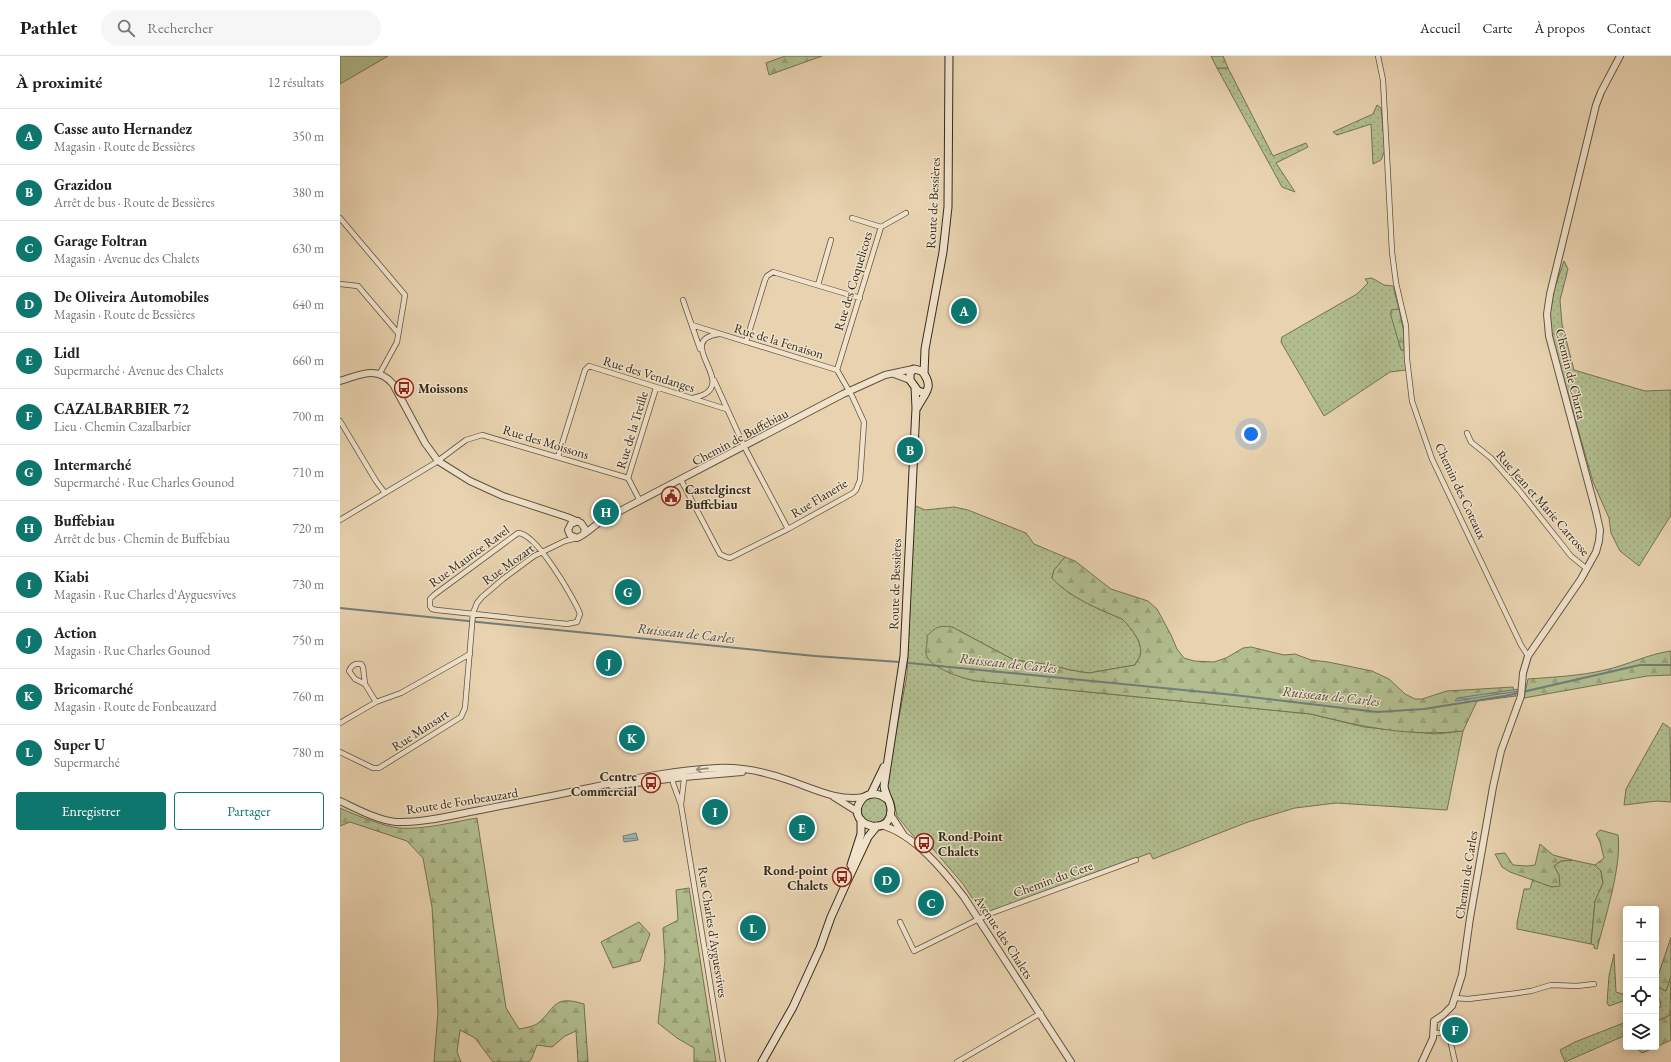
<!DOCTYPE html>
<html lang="fr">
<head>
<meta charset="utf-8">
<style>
	:root { --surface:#fff; --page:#f6f6f6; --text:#202124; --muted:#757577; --line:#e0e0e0; --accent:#0f766e }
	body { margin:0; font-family:"EB Garamond",serif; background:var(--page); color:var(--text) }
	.controls { position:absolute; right:12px; bottom:12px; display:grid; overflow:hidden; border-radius:4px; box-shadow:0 2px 10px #0003 }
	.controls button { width:36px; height:36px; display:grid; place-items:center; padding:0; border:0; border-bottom:1px solid var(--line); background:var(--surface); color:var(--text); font:20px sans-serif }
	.you { position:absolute; left:911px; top:378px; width:14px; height:14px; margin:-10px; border:3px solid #fff; border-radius:50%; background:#1a73e8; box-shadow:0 0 0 6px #1a73e833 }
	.badge { display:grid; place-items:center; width:26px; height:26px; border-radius:50%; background:var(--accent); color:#fff; font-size:13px; font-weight:700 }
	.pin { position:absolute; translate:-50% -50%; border:2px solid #fff; box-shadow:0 1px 4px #0006 }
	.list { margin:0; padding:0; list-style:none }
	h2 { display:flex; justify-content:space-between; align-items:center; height:52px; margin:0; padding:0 16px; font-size:17px }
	h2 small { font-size:13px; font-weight:400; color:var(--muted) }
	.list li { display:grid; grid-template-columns:26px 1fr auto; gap:12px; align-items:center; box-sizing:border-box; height:56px; padding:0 16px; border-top:1px solid var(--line) }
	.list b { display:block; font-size:15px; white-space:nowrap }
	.list p { margin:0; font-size:13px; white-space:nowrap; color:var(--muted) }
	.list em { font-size:13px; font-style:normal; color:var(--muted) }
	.actions { display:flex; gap:8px; padding:12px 16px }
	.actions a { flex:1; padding:9px 0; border:1px solid var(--accent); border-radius:4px; text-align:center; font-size:14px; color:var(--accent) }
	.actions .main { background:var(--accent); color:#fff }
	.icon { flex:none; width:22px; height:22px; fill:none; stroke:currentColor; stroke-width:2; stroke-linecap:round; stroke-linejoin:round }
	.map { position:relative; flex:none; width:1331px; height:1006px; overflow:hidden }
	header { display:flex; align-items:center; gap:24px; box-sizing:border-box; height:56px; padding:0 20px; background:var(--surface); border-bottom:1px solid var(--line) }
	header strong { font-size:19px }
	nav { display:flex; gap:22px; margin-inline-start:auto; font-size:14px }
	.search { width:280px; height:36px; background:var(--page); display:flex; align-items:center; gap:10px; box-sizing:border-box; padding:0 14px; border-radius:22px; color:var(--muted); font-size:15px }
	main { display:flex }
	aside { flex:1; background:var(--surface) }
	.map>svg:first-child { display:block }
</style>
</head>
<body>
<header>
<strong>Pathlet</strong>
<div class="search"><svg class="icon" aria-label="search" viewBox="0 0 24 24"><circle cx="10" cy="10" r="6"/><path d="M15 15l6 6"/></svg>Rechercher</div>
<nav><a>Accueil</a><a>Carte</a><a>À propos</a><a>Contact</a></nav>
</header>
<main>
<aside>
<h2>À proximité<small>12 résultats</small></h2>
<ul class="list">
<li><span class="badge">A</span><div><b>Casse auto Hernandez</b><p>Magasin · Route de Bessières</p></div><em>350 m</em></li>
<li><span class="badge">B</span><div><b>Grazidou</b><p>Arrêt de bus · Route de Bessières</p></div><em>380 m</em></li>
<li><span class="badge">C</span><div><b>Garage Foltran</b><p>Magasin · Avenue des Chalets</p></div><em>630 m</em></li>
<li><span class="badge">D</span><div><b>De Oliveira Automobiles</b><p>Magasin · Route de Bessières</p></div><em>640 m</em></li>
<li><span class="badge">E</span><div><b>Lidl</b><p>Supermarché · Avenue des Chalets</p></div><em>660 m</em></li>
<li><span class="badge">F</span><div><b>CAZALBARBIER 72</b><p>Lieu · Chemin Cazalbarbier</p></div><em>700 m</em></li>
<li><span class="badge">G</span><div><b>Intermarché</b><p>Supermarché · Rue Charles Gounod</p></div><em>710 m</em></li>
<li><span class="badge">H</span><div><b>Buffebiau</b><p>Arrêt de bus · Chemin de Buffebiau</p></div><em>720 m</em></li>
<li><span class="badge">I</span><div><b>Kiabi</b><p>Magasin · Rue Charles d'Ayguesvives</p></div><em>730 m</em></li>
<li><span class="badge">J</span><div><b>Action</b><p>Magasin · Rue Charles Gounod</p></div><em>750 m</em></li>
<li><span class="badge">K</span><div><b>Bricomarché</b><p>Magasin · Route de Fonbeauzard</p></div><em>760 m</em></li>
<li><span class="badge">L</span><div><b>Super U</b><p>Supermarché</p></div><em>780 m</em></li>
</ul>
<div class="actions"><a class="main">Enregistrer</a><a>Partager</a></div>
</aside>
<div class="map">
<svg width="1331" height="1006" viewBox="0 0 1331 1006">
	<defs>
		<pattern id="green-dots" width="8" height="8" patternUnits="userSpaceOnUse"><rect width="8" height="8" fill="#b1bd8e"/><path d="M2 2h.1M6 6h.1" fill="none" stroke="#99a27a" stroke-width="1.8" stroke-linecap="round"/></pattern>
		<pattern id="forest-firs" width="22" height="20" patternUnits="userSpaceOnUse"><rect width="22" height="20" fill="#b1bd8e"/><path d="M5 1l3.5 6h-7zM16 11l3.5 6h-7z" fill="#99a27a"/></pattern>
		<pattern id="water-rules" width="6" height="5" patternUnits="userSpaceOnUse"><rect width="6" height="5" fill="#9cb5b7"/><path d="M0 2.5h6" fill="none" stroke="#809394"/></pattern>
	</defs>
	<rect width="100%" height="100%" fill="#e8d2af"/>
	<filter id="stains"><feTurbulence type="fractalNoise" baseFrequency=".005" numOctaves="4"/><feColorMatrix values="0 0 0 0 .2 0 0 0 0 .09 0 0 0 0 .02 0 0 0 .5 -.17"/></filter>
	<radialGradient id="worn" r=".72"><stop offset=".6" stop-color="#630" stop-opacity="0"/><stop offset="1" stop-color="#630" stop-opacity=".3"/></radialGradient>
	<path fill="url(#green-dots)" stroke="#727354" d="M877,12h11l45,88 33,-13 2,4 -32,16 19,29 -13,-5z
		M1037,49l4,3 4,42 -4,10 -8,4 -2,-40 -34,11 -4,-3 40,-18z
		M1224,205l4,8 -8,31 2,24 12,46 71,21 26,-1v125l-32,51 -19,-15 -9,-18 -2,-15 -16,-36 -43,-152v-21l4,-19z
		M1032,222l12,7 9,1 6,23 -7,1 9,40h3l2,20 -16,2 -66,44 -43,-74 1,-5 75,-43 11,-11 -3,-4z
		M576,450l9,4 29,-3 14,3 58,23 8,11 31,13 -11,13 -2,8c18,20 47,31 70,41 9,8 22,25 18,37 -1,3 -4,6 -5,9l-46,8 -19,-3 -19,-5 -37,-5 -62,-33 -18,38 33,14 10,2 334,33 53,13 72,7 27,-3 -16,79 -111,-7 -41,5 -47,14 -95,37 -3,-6 -166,63 -21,-32 -36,-42 -12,-4 -18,-22 -3,-14 -8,-16 21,-111 7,-157z
		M1323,667l7,5 1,74 -14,-1 -33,4 2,-16z
		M521 754a13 13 0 1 1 26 0a13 13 0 1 1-26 0Z
		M1232,804l23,5 6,6 2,12 -8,19 -4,42 -74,-15v-6l7,-34h6l3,-10 19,8 7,-12 -5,-9 7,-5z
		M1274,898l2,38 6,2 4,-1v7l-17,6 -2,-3 2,-27z
		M1331,920l-1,39 -14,7v-13l5,-2 -1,-7 -4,-3v-11l10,5z
		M1286,966v13l-61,27 -5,-12 15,-8z"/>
	<path fill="url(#forest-firs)" stroke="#727354" d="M445,0h37l-53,19 -3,-12z
		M871,0h12l5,12h-11z
		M1059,253l5,24v17h-3l-10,-34v-6z
		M725,501l10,4 36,28 37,12 9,8 14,26 6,14 7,9 10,3 20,1 12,-4 17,-10 8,-1 33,8 11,-1 16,6 17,2 44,9 17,8 16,15 10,5h7l25,-8 66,-4 3,9 -39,5 -14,30c-55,6 -99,-4 -152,-17l-334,-33c-13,-2 -48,-13 -51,-27 -1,-4 2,-12 1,-18 9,-9 12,-11 25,-9l62,33 37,5 19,5 19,3 46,-8c1,-3 4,-6 5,-9 4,-12 -9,-29 -18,-37 -23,-10 -52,-21 -70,-41l2,-8z
		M1331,595v24l-24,1 -123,22 4,-19c26,-2 52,-3 77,-9 23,-5 43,-16 66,-19z
		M0,752c15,7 43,18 59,20 25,2 53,-6 78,-10l29,190 13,21c5,-1 13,-2 18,-5 19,-15 15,-30 47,-20l4,58h-10l-2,-31 -11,5 -13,11 -15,-2 -6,15 -3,2h-35l-18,-24 -15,-8 -3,22 4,10h-27l4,-50 -6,-105 -9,-49 -16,-17 -57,-19 -10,4z
		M1260,774l18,5c4,31 -13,83 -21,114l-3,-1v-3l-3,-1 4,-43 8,-18 -2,-12 -6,-6 9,-7 -4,-16 -4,-8z
		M1200,788l13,11 19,5 -11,1 -7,5 5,9 1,11 -8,1 -42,-15 -8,-5 -7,-13 10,-1 8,12 14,1 8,-1z
		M349,832l27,174h-22v-14l-17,-10 -19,-15 7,-63 -2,-32 15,-8 -2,-30z
		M299,866l11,12 -10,27 -27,7 -12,-26z
		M1331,881v39l-5,15 -10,-5v-4z
		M1330,955l1,29 -15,7v-25l14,-7z
		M1295,991h21l-14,6z"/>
	<path fill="#b1bd8e" stroke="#727354" d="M0,0h48l-48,28z"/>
	<path fill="url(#water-rules)" stroke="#727d79" d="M1179,633v2l-64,10 2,-3z
		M296,777l2,7 -14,2 -1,-6z"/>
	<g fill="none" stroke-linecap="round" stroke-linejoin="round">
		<path stroke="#727d79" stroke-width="2" d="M0,552l475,48 84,6 335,33 143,17 47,-3 81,-13 135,-31h31"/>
		<g stroke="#605340" stroke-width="6">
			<path id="minor" d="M1038,0l5,24 9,172 4,31 10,43 1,33 5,42 20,58 89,186 7,11
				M0,162l65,77 -8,47 -17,31
				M541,171l25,-14
				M0,228l18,2 40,47
				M478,229l13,-45
				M343,244l17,49
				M406,286l19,-62 2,-4 6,-4 87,26
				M497,314l44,-143 -29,-9
				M374,324l30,66 44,83
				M353,342c5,-1 8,-2 12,-4 27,-15 -30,-54 14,-60
				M0,365l36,60 9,12
				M1127,377l4,9 20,16 27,31 53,67 16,13
				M218,401l27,-87 4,-4 137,43
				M288,422l28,-90
				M341,424l39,74 6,3 4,1 58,-29 65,-36 3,-3 4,-10 4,-58 -12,-26 -15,-26 -145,-45
				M0,464l95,-57 31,-23 16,-5 146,43 12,23
				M178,477c18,0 52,60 60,76l2,5 -3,8 -10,2 -130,-14 -5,-1 -2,-3v-7l4,-4z
				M25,628l-10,-5 -6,-8c2,-5 6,-8 12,-7l2,3 2,17 11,18
				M0,667l36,-21 25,-9 69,-39
				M0,696l33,16h6l82,-51 4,-9 8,-95 4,-10 5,-6 21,-18 31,-23 31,-15 12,-3
				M333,721v6l8,22 42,257
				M341,749l3,-26 -2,-3
				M560,866l14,29 75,-37 147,-54
				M1115,942l13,1 50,-6 13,-2 20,-6 26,1 17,-2
				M1093,977h12l4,2 6,27
				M617,1006l84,-49"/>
		</g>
		<g stroke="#605340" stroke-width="8">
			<path id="tertiary" d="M554,318l16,6
				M0,325c20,-6 37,-16 53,3l32,59 13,18 32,20 33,15 64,21 14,6 4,6 -1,4
				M238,465l-7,3 -3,6 2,5 7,3c6,-2 17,-12 23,-16 7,-4 14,-7 20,-11l223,-117 42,-19 28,-6
				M272,730l72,-9 58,-5
				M494,741l24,15
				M0,745c17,8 37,19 56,21 28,1 57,-7 84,-12 36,-7 73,-14 109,-22 43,-9 85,-18 128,-20 24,-1 49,4 71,12 24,8 50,22 76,17
				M550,758l13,20
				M541,769c33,9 63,46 83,72l107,165
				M1082,1006l11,-24 1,-17 9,-6 9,-9 10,-31 8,-57 23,-131 8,-36 20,-55 2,-23 5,-17 53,-77 15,-27 3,-11 1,-11 -4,-18 -47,-176 -2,-22 3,-20 46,-189 5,-13 19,-36"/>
		</g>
		<g stroke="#33291b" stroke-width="9">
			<path id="secondary" d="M584,318l1,-25 18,-97 5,-45 1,-151
				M577,352c8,-16 18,-20 5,-37l-8,-2 -4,4v7l8,11 7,2
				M531,738l13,-27
				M547,743c-8,-6 -15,-7 -23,-2 -25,26 27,44 27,13 0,-8 -6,-15 -7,-24l20,-130 12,-248 -1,-21
				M511,809l10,-31v-14
				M422,1006l31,-55 27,-59 11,-31 14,-31 23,-49 9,-11"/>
		</g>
		<use href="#minor" stroke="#f0e2cb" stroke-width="4.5"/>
		<use href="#tertiary" stroke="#f0e2cb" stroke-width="6"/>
		<use href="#secondary" stroke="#f0e2cb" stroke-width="7"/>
	</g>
	<defs><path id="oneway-shaft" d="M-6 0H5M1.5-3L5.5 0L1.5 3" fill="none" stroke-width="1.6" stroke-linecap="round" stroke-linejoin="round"/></defs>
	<use stroke="#928673" href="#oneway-shaft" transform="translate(362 713) rotate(174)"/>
	<defs>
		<g id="bus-ring" transform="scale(1)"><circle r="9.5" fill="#f0e2cb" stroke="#8f2418" stroke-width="1.5"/><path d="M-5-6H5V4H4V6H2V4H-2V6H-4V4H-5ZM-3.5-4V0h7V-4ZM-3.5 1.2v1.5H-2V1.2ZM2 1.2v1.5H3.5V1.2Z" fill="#8f2418"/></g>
		<g id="civic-ring" transform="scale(1)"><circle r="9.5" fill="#f0e2cb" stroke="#8f2418" stroke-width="1.5"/><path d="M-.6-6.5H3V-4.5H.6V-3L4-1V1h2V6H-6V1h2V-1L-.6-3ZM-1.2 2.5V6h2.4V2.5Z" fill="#8f2418"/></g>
	</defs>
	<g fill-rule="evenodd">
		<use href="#bus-ring" x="64" y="332"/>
		<use href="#civic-ring" x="331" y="440"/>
		<use href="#bus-ring" x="311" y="727"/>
		<use href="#bus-ring" x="584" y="787"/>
		<use href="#bus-ring" x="502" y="821"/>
	</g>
	<g text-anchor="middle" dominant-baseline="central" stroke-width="3" stroke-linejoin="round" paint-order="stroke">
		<g font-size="13" fill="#33291b" stroke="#f0e2cb">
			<text transform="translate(593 147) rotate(-87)">Route de Bessières</text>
			<text transform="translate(513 225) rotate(-73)">Rue des Coquelicots</text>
			<text transform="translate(439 285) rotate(17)">Rue de la Fenaison</text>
			<text transform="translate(309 318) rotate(17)">Rue des Vendanges</text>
			<text transform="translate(1231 318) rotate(76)">Chemin de Charta</text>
			<text transform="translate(292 374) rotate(-73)">Rue de la Treille</text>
			<text transform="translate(400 381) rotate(-28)">Chemin de Buffebiau</text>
			<text transform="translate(206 386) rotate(17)">Rue des Moissons</text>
			<text transform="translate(1121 435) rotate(65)">Chemin des Coteaux</text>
			<text transform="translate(479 442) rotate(-31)">Rue Flanerie</text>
			<text transform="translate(1203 447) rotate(49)">Rue Jean et Marie Carrosse</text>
			<text transform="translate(129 500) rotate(-36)">Rue Maurice Ravel</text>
			<text transform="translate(168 508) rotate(-36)">Rue Mozart</text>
			<text transform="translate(555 528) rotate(-88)">Route de Bessières</text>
			<text transform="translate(80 674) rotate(-33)">Rue Mansart</text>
			<text transform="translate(122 745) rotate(-9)">Route de Fonbeauzard</text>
			<text transform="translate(1126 819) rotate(-81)">Chemin de Carles</text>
			<text transform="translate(713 823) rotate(-20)">Chemin du Cere</text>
			<text transform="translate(373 876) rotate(81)">Rue Charles d'Ayguesvives</text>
			<text transform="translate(664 881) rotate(57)">Avenue des Chalets</text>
		</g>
		<g font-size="13" font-weight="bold" fill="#33291b" stroke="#f0e2cb" text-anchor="start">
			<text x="78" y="332">Moissons</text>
			<text x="345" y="433">Castelginest<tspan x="345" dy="15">Buffebiau</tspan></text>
			<text x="297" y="720" text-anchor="end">Centre<tspan x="297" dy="15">Commercial</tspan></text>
			<text x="598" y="780">Rond-Point<tspan x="598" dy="15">Chalets</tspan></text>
			<text x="488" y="814" text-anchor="end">Rond-point<tspan x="488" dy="15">Chalets</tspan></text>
		</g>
		<g font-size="14" font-style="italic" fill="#4d4c42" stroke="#f0e2cb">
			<text transform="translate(346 577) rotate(6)">Ruisseau de Carles</text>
			<text transform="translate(668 607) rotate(6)">Ruisseau de Carles</text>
			<text transform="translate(991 640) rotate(6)">Ruisseau de Carles</text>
		</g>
	</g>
	<rect width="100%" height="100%" filter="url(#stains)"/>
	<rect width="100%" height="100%" fill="url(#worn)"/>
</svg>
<div class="controls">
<button>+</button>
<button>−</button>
<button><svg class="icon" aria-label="locate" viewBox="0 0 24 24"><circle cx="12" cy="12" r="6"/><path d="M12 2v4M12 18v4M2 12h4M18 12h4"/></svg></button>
<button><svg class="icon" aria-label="layers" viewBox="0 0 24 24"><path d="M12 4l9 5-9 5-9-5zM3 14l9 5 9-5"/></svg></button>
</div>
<div class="you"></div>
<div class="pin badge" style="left:624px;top:255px">A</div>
<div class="pin badge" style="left:570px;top:394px">B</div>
<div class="pin badge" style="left:591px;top:847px">C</div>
<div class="pin badge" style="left:547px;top:824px">D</div>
<div class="pin badge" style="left:462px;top:772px">E</div>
<div class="pin badge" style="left:1115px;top:974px">F</div>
<div class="pin badge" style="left:288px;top:536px">G</div>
<div class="pin badge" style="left:266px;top:456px">H</div>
<div class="pin badge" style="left:375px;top:756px">I</div>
<div class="pin badge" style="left:269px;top:607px">J</div>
<div class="pin badge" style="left:292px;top:682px">K</div>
<div class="pin badge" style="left:413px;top:872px">L</div>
</div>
</main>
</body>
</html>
